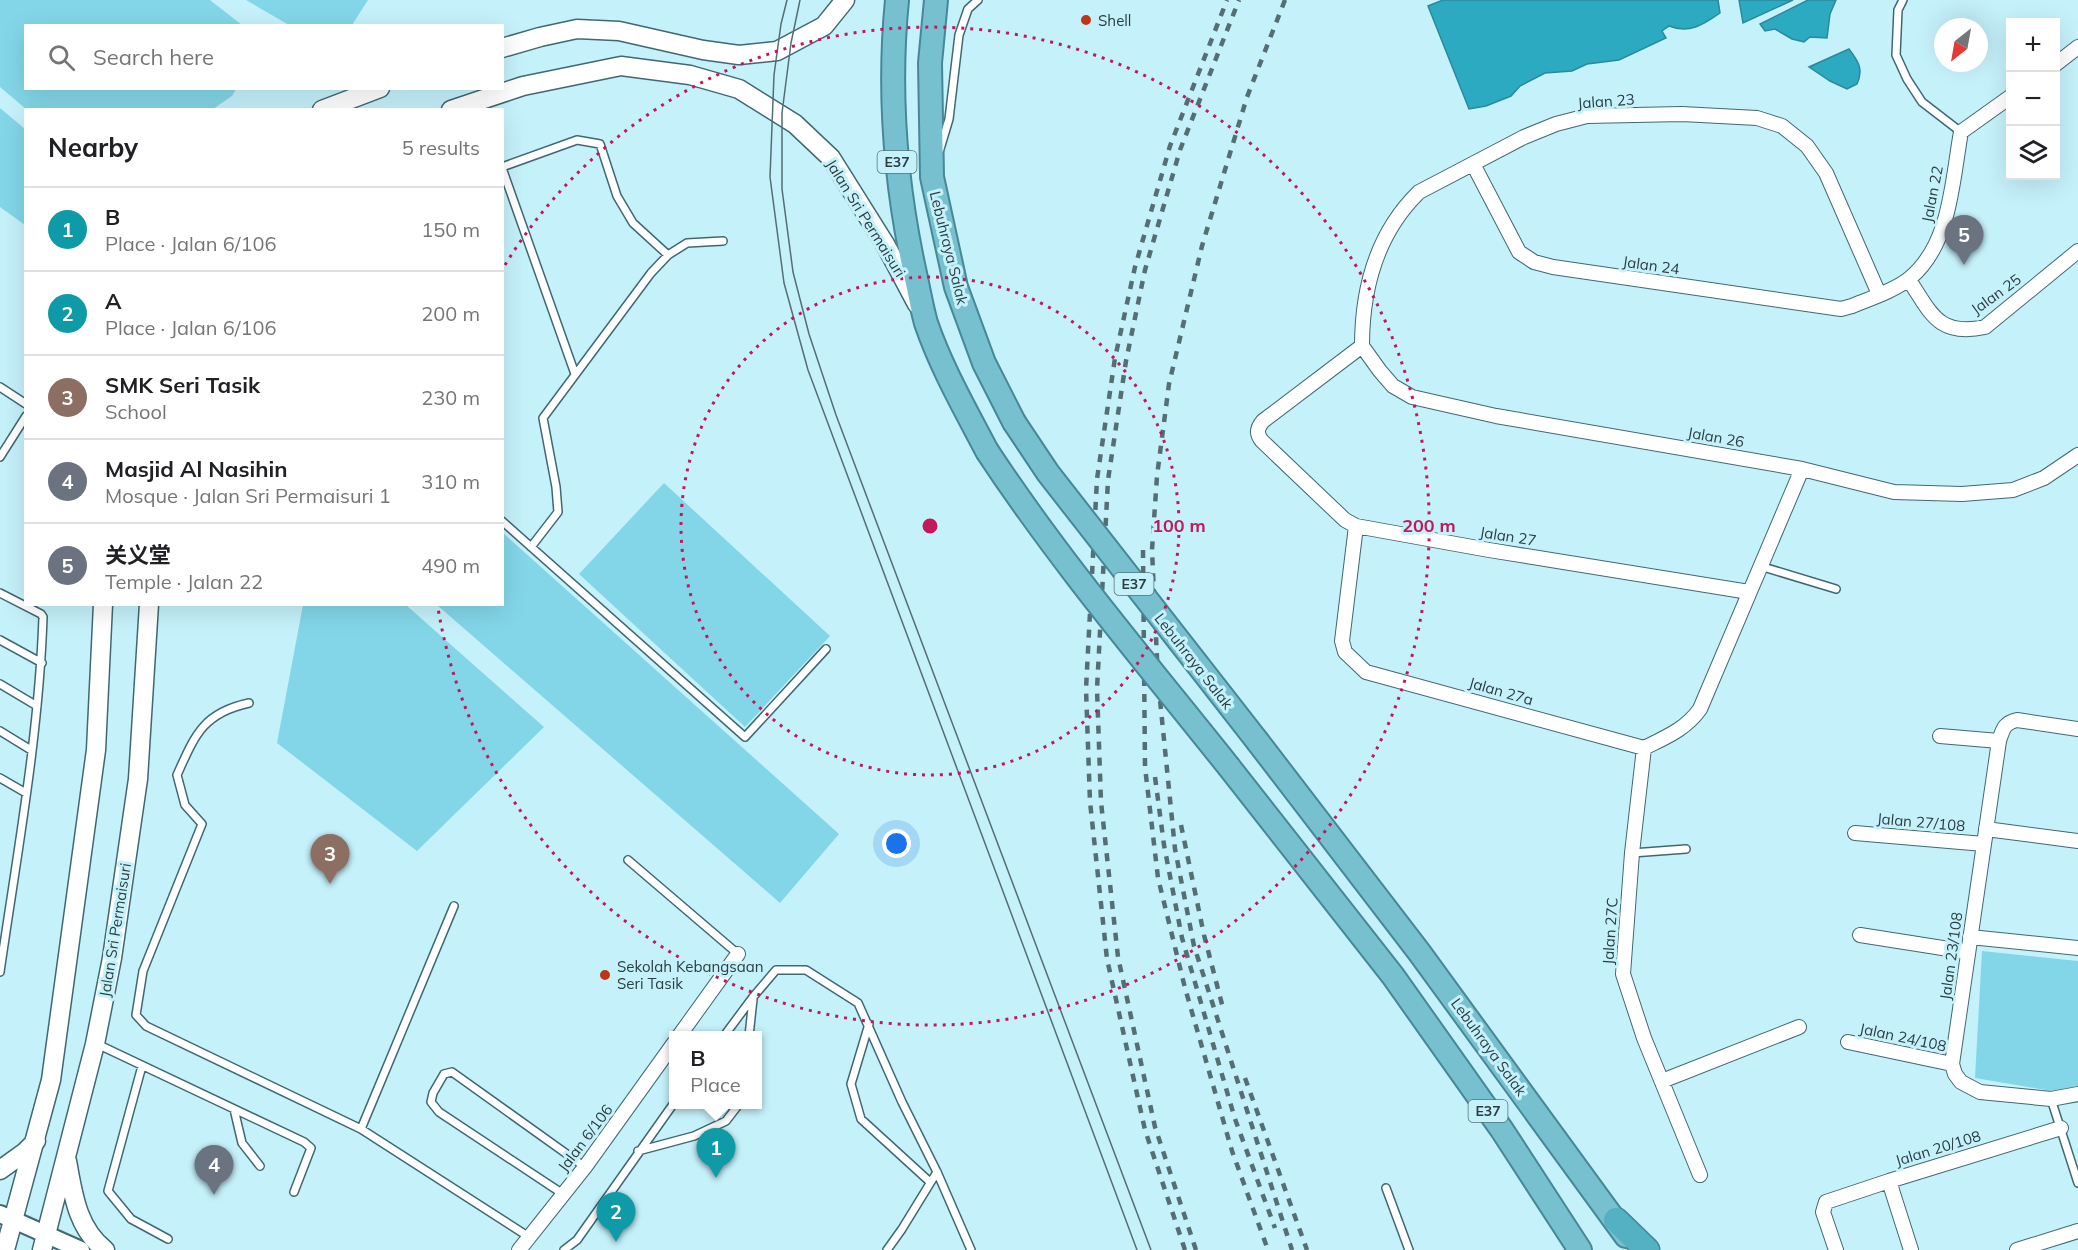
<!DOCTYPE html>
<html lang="en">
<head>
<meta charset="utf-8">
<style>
	:root { --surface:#fff; --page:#f6f6f6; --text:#202124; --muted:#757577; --line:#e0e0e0; --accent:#111827 }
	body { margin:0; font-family:Mulish,"Noto Sans SC",sans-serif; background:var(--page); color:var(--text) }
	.controls { position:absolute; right:18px; top:18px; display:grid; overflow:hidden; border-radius:0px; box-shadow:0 6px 24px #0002 }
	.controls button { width:54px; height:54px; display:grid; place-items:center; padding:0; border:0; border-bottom:2px solid var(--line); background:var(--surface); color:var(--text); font:30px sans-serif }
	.compass { position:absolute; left:1934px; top:18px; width:54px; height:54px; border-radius:50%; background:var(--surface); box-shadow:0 6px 24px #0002; rotate:211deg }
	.you { position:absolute; left:897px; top:844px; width:21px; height:21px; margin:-15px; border:4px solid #fff; border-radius:50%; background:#1a73e8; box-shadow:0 0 0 9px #1a73e833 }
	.badge { display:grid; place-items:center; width:39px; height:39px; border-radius:50%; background:var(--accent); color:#fff; font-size:20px; font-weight:700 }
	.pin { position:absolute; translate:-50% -50px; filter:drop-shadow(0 2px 3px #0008) }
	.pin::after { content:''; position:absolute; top:32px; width:21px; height:18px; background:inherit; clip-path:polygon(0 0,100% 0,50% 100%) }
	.popup { position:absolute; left:669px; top:1031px; width:93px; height:78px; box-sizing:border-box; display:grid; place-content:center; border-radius:0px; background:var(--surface); filter:drop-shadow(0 2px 4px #0005); font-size:20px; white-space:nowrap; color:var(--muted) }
	.popup b { font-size:22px; color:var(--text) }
	.popup::after { content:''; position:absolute; left:50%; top:100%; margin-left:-12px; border:12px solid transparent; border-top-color:var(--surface) }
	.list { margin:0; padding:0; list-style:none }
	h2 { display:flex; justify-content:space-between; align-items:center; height:78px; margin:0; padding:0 24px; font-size:26px }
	h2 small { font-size:20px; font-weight:400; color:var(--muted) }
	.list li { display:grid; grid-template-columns:39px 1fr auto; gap:18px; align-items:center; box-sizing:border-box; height:84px; padding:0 24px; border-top:2px solid var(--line) }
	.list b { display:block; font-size:22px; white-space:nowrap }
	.list p { margin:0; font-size:20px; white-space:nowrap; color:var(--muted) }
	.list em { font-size:20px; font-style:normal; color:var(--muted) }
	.icon { flex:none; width:33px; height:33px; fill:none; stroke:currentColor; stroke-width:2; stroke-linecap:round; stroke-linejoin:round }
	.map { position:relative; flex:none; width:2078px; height:1250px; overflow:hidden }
	.search { position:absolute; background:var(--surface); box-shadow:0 6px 24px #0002; left:24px; top:24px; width:480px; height:66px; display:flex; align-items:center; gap:15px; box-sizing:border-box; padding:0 21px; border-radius:0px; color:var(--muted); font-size:22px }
	.panel { position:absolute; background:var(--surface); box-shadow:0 6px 24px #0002; left:24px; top:108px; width:480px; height:498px; border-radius:0px }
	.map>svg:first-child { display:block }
</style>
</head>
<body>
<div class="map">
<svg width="2078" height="1250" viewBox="0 0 2078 1250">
	<rect width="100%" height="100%" fill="#c5f1fb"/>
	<path fill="#83d6e8" d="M0,0h210l32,25 -216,1v62l210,1 -4,7 -19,13h-187l-26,-22z
		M246,0h122l-16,25h-63z
		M0,108l25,21v96l-25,-18z
		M664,483l166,153 -85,91 -166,-153z
		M503,533l336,301 -59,69 -343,-298 65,-1z
		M303,605h103l138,122 -127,124 -140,-108z
		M1982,951l96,10v125l-26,5 -77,-13z"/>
	<path fill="#2baac2" stroke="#2b899b" stroke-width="1.5" d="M1443,0h275l2,13c-17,12 -31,21 -51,13l-7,5 4,7 -47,22 -32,4 -15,7 -27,2 -25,13 -9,10 -25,10 -17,3 -41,-103z
		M1739,0h54l-50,23z
		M1808,0h28l-6,14 -3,24 -17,-1 -6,5 -12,-3 -17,-10 -10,2 -5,-7z
		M1849,49c9,12 15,20 8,35l-10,5 -17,-8 -21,-14z"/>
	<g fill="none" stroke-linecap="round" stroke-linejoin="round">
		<g stroke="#406871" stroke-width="10">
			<path id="service" d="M1903,0l-5,10 -2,45 11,24 15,23 39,30
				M940,149l9,-30 10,-84 9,-26 10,-9
				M502,167l75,-27 23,4 17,52 16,27 35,32
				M502,168l73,206
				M0,387l26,17
				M0,457l26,-41
				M502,521l243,216 81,-88
				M531,547l27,-35 -2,-25 -13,-69 108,-145 17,-18 19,-12 36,-2
				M1760,566l76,23
				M0,593l41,21 2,3c-4,119 -26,237 -43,355
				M0,640l42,23
				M0,684l37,22
				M249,703c-46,10 -54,32 -72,72l8,30 17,19 -59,147 -7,44 10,11 215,103 168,108
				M0,731l31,19
				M0,778l26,15
				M1632,853l54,-4
				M628,860l110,94
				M869,1024l-18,60 10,35 69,63
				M724,1036l29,-39 23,-27h30l52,33 44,99 35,70 34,78
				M749,1036l4,-37
				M97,1044l207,98 7,6 -17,44
				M142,1066l-34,125 23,28 37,20
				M2051,1099l27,84
				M234,1109l8,34 18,23
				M361,1129l93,-223
				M638,1151l56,-15 32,-15 13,-17
				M1386,1188l23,62
				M563,1194l-124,-82 -8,-10 2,-9 11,-19 8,-2 133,95
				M564,1250l13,-10 97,-137
				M887,1250l15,-21 35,-57"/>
		</g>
		<g stroke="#406871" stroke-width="16">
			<path id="minor" d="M2056,64l22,-17
				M1473,164l46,88 15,10 19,5 288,42 11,-3c17,-7 44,-16 58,-28 41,-34 42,-97 51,-146l49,-35
				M1909,280c22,33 29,57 76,47l93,-76
				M1362,346l18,25 13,15 19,11 84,19 306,53 92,23 68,2 51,-4 31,-12 34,-23
				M1362,346c0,-57 14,-112 57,-154l105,-55 32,-13 31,-8 95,-2 75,4 25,8 25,20 19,27 53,121
				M1362,346l-99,75c-6,7 -7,13 -1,20l83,79 11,6 133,24 260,42
				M1356,526l-14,115 3,11 21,20 278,76
				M2078,729l-61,-9c-13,3 -14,9 -18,21l-47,323 3,10 6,8 19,10 71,7 27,-5
				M1940,736l59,5
				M1644,748l-12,105 -9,121 21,64 56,137
				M1644,748c22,-11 42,-19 56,-39l102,-240
				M1986,829l92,12
				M1855,833l129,11
				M1860,935l108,17
				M1970,937l108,11
				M679,1036l59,-82
				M1848,1042l104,22
				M1662,1081l137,-54
				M1889,1181l22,69
				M519,1250l66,-83 89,-124
				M1836,1250l-13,-38 3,-10 63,-21 172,-53
				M2017,1250l61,-19"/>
		</g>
		<g stroke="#406871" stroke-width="20">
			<path id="tertiary" d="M0,1214l81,36"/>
		</g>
		<g stroke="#406871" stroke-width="21">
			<path id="secondary" d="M502,48l38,-11 37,-8 42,2 84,19 36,5 38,-4 47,-25 21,-26
				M322,110l58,-22
				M451,110l72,-24 98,-20 69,9 49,14 56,35 36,34 54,86 32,60
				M67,1161c6,33 10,67 38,89
				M0,1170l25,-18 11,-11
				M5,1250l46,-170 45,-330 7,-146
				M42,1250l53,-206 17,-86 26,-179 11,-175"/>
		</g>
		<g stroke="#468896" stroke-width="26">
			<path id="trunk" d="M897,0c-9,91 -2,180 17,269 4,17 7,36 12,54 15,44 39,86 61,128
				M936,0l-6,63 2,114 24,110 28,76 30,59
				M1258,742l161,210 207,284
				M1229,767l164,209 109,154 78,120"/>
		</g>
		<g stroke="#468896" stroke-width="27">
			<path id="motorway" d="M1616,1220l31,30"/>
		</g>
		<use href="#service" stroke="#fff" stroke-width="7"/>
		<use href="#minor" stroke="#fff" stroke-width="14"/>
		<use href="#tertiary" stroke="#fff" stroke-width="16"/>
		<use href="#secondary" stroke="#fff" stroke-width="18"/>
		<use href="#trunk" stroke="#76c0d0" stroke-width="22"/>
		<use href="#motorway" stroke="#54b1c4" stroke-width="24"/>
		<path stroke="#556e73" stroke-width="1.5" d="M787,0l-6,24 -7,51 -4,102 14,106 24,87 329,880
			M800,0l-9,43 -9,70v76l11,83 16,62 27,81 315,835"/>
		<path stroke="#556e73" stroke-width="4.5" stroke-dasharray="8 8" stroke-linecap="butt" d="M1285,0l-38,97 -45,149 -33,138 -12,92 -5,74 6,130 17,169 19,97 98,304
			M1143,550l2,217 13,111 27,110 47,163 36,99
			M1155,777l9,68 18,93 53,181 40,109
			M1181,825l23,110 20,77
			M1245,1078l62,172
			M1185,1250l-40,-120 -38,-171 -17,-157 -4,-113 11,-210 18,-121 20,-91 35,-121 57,-146
			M1196,1250l-41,-123 -37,-170 -17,-155 -4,-113 11,-209 18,-119 19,-91 35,-120 59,-150"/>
		<g stroke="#468896" stroke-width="26" stroke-linecap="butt">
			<path id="trunk-bridge" d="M1014,422l34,51 210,269
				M987,451c73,111 160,213 242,316"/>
		</g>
		<use href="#trunk-bridge" stroke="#76c0d0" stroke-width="22"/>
	</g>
	<g fill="none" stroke="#c2185b" stroke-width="3" stroke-dasharray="3 6">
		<circle cx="930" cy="526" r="249"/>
		<path d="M505 265A499 499 0 1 1 438 608"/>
	</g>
	<g fill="#c03518" stroke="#c5f1fb" stroke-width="2">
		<circle cx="1086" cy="20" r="6"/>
		<circle cx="605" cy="975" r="6"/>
	</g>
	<g text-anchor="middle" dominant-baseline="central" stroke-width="6" stroke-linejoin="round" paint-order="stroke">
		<g fill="#c5f1fb" stroke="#597379" stroke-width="1.5">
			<rect x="877.5" y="151" width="39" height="22" rx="4.5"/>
			<rect x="1114.5" y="573" width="39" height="22" rx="4.5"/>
			<rect x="1468.5" y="1100" width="39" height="22" rx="4.5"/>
		</g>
		<g font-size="14" font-weight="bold" fill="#2b3d41">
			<text x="897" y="162">E37</text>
			<text x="1134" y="584">E37</text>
			<text x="1488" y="1111">E37</text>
		</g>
		<g font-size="15" fill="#2b3d41" stroke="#c5f1fb" text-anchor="start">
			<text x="1098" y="20">Shell</text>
			<text x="617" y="966">Sekolah Kebangsaan<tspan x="617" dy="17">Seri Tasik</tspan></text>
		</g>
		<g font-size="15" fill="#2b3d41" stroke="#c5f1fb">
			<text transform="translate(1606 101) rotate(-4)">Jalan 23</text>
			<text transform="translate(1932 194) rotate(-79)">Jalan 22</text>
			<text transform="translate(866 218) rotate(58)">Jalan Sri Permaisuri</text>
			<text transform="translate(949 248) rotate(76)">Lebuhraya Salak</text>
			<text transform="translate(1651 265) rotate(8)">Jalan 24</text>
			<text transform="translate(1996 294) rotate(-36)">Jalan 25</text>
			<text transform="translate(1716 437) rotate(10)">Jalan 26</text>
			<text transform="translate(1508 536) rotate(9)">Jalan 27</text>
			<text transform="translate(1194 661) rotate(52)">Lebuhraya Salak</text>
			<text transform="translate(1501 691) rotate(16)">Jalan 27a</text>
			<text transform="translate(1921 822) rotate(5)">Jalan 27/108</text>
			<text transform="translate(115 930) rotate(-81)">Jalan Sri Permaisuri</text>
			<text transform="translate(1610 931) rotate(-86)">Jalan 27C</text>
			<text transform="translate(1951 956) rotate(-82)">Jalan 23/108</text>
			<text transform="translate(1903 1037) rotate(12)">Jalan 24/108</text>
			<text transform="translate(1489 1047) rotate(54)">Lebuhraya Salak</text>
			<text transform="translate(585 1138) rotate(-53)">Jalan 6/106</text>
			<text transform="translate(1938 1148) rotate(-17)">Jalan 20/108</text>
		</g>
	</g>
	<circle cx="930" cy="526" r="9" fill="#c2185b" stroke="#c5f1fb" stroke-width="3"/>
	<g font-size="18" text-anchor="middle" font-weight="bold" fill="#c2185b" stroke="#c5f1fb" stroke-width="6" stroke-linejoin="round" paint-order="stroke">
		<text x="1179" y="532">100 m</text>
		<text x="1429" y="532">200 m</text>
	</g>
</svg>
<div class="controls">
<button>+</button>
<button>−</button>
<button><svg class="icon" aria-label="layers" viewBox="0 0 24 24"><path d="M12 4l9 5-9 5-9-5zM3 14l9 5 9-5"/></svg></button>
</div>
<svg class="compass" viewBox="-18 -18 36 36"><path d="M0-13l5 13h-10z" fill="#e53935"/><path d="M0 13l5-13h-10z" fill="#757577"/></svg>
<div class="you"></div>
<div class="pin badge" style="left:716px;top:1178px;background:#0f9aa8">1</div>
<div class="popup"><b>B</b>Place</div>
<div class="pin badge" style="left:616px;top:1242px;background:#0f9aa8">2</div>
<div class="pin badge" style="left:330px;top:884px;background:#8d6e63">3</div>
<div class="pin badge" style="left:214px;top:1195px;background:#6b7280">4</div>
<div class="pin badge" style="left:1964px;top:265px;background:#6b7280">5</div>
<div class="search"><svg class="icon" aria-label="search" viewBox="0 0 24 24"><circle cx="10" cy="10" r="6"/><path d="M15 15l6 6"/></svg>Search here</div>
<section class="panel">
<h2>Nearby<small>5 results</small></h2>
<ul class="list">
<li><span class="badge" style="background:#0f9aa8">1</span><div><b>B</b><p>Place · Jalan 6/106</p></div><em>150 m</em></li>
<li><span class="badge" style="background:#0f9aa8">2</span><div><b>A</b><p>Place · Jalan 6/106</p></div><em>200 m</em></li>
<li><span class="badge" style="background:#8d6e63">3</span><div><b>SMK Seri Tasik</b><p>School</p></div><em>230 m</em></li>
<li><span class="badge" style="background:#6b7280">4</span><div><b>Masjid Al Nasihin</b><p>Mosque · Jalan Sri Permaisuri 1</p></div><em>310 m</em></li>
<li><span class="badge" style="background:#6b7280">5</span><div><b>关义堂</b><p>Temple · Jalan 22</p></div><em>490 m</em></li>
</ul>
</section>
</div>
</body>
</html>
